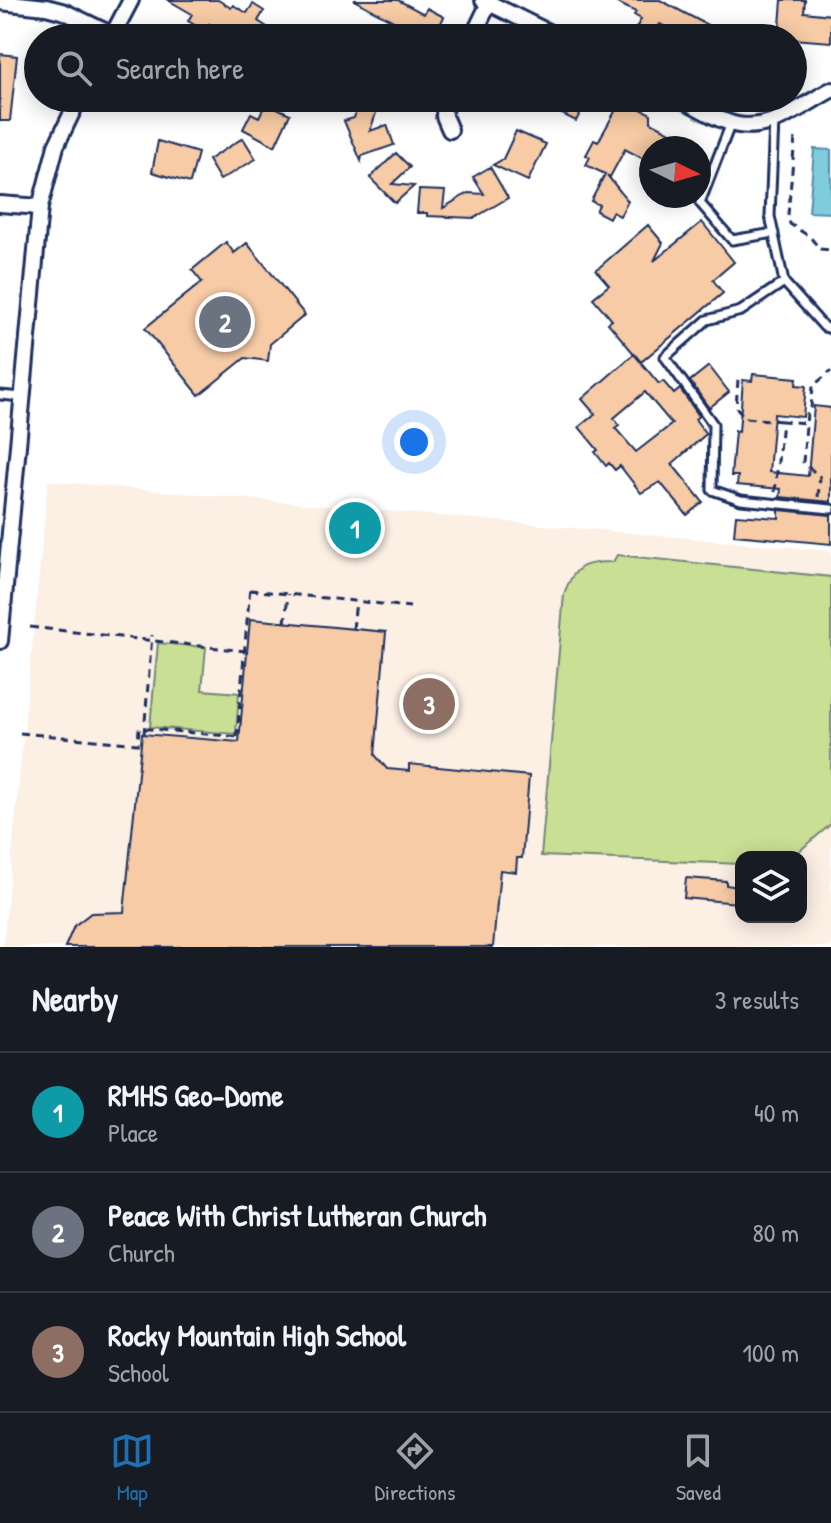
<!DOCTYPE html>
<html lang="en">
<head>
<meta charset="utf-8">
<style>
	:root { --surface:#171b24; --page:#242831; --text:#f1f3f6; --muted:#9ea1a6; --line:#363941; --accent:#1f6fb2 }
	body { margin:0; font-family:"Patrick Hand",sans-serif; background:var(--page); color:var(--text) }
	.controls { position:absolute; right:24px; bottom:24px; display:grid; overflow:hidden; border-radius:16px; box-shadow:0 4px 20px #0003 }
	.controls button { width:72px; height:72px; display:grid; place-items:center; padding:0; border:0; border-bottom:2px solid var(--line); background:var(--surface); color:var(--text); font:40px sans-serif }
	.compass { position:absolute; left:639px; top:136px; width:72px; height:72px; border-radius:50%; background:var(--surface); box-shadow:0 4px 20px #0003; rotate:95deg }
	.you { position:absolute; left:414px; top:442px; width:28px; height:28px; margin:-20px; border:6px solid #fff; border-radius:50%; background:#1a73e8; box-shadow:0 0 0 12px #1a73e833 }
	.badge { display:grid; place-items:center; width:52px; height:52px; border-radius:50%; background:var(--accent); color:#fff; font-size:26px; font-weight:700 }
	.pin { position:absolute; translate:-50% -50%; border:4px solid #fff; box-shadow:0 2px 8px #0006 }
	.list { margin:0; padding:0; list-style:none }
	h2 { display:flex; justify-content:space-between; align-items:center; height:104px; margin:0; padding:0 32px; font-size:34px }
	h2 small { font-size:26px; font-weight:400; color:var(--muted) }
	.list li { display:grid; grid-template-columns:52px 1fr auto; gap:24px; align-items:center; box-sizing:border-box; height:120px; padding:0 32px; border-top:2px solid var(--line) }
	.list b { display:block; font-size:30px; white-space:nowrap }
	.list p { margin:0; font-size:26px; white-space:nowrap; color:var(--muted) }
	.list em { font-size:26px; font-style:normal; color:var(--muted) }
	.icon { flex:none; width:44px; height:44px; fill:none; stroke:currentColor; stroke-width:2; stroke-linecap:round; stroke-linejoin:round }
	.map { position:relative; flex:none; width:831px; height:947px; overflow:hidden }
	.search { position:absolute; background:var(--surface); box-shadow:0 4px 20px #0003; left:24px; right:24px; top:24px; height:88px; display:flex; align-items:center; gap:20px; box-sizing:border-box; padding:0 28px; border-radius:44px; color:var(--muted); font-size:30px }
	.sheet { height:464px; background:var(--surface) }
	nav { display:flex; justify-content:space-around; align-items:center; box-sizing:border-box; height:112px; border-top:2px solid var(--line); background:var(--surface); font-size:22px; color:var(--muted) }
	nav a { display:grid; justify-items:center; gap:4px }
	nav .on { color:var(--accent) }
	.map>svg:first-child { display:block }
</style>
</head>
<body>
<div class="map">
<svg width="831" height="947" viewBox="0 0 831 947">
	<rect width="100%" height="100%" fill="#fff"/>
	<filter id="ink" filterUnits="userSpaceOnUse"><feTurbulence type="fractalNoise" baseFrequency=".0125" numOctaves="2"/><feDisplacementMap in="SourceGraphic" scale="16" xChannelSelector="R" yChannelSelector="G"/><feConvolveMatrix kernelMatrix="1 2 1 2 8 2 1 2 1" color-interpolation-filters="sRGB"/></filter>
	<g filter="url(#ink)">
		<path fill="#fcefe4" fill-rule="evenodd" d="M48,481l783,70v396h-828zM741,857h60v60h-60z"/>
		<path fill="#c9df94" stroke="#728779" stroke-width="2" d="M617,555l214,22v247l-35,30 -7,3h-48v7l-200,-8 23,-262c10,-28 19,-32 49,-32z
			M158,643l48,4 -4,43 37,3 -3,41 -86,-7z"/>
		<path fill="#7eccdc" stroke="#568daa" stroke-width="2" d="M814,149l17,1v63l-22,-1z"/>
		<path fill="#f6cba5" stroke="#1b2f5e" stroke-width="2" fill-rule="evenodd" d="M168,0h50l13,8 2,-3 14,8 6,-9 11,7 -6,10 9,6 -7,11h-29l-22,-14 -4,7 -17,-10 4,-7z
			M354,0h44l26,14 3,-6 17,9 -11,21h-23l-13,-7 4,-6z
			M611,0h49l72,38h-45l-27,-14 -8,14 -17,-8 6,-11 -7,-4 2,-3z
			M782,0h23l-1,12 27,3v27l-52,-4z
			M0,54l17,2 -7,65h-10z
			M360,98h21l-11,33 17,-6 7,20 -32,11 -1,5 -17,-40 10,-3z
			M530,98h58l-12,23z
			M622,99l29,15v8l50,26h-50v15l-26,-14 -15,28 -3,-2 21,26 -8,15 -8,-4 -3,6 -13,-7 3,-6 -8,-4 14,-27 -19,-9 4,-8 -4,-2 8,-15 4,2z
			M266,103l24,11 -15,32 -32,-17 8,-16 8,4z
			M516,131l30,13 -18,37 -35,-16 10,-6z
			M243,138l13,21 -36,21 -12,-20z
			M158,141l40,12 -8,30 -38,-11z
			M396,153l14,14 -18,17 22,2 -19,17 -25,-25z
			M490,167l18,31 -34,20 -47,-2v-3h-10l2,-23 26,1 -2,17 25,-15 16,1 -11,-17z
			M702,222l32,40 -21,18 10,13 -82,69 -33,-39 4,-3 -19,-22 16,-13 -13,-15 52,-45 15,18 -9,18z
			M226,242l8,11 13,-10 58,72 -35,29 -2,17 -23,-3 -46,37 -54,-67 57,-46 -10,-12z
			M634,354l25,30 4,-3 11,13 6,-5 19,27 -4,3 11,15 -34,30 31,38 -16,13 -27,-33 -19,11 -21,-27 -5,4 -6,-7 -3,3 -11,-14 3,-2 -19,-23 16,-13 -13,-15zM645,392l27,32 -36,28 -21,-24 4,-3 -5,-7z
			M709,366l20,26 -20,16 -19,-27z
			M753,374l44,4 -1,7 10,1 -3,31 -29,-3 -5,58 39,4 6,-70 17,2v94l-51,-5 1,-8 -44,-4 1,-9h-7l4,-45 4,1 4,-52 9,1z
			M779,510l52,5v29l-97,-9 2,-20 43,3z
			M341,516l20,4 4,9 -2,7 -6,3 -7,-1 -5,-5z
			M250,619l136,13 -11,123 12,14 22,2v-7l120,12 -7,82h-5l-1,14 -16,-2 -7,77h-428l9,-21 17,-13 33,-1 18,-178 97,8z
			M686,878l40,3v4l13,2 -1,16 -54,-5z"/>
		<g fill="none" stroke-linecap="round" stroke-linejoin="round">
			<g stroke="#1b2f5e" stroke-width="13">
				<path id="service" d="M774,121l-4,95 14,66 40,45 7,2
					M731,123l-31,80 32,37 42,-7
					M784,282l-43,29 -34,9 -42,37 48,67 -1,66 29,10 90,9
					M0,395l22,2"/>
			</g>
			<g stroke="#1b2f5e" stroke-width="20">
				<path id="minor" d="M483,0l77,38
					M0,2l46,5 19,5 54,26
					M111,38l20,-38
					M472,38l17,-35
					M445,98l-1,18 6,14
					M680,98c18,9 38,23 58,27 33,6 65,-20 93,-35
					M0,204l40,3
					M0,641l40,-434 16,-61 23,-48"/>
			</g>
			<path stroke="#1b2f5e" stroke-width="3" stroke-dasharray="8 6" stroke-linecap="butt" d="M795,138l-7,77 2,9 20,13 10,12 11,1
				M738,380l-2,27 9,11 37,3
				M775,492l7,-71 24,2
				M818,497l2,-20 -17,-15 4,-49 4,-5 2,-22 18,-15
				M250,590l160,17
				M285,623l3,-29
				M30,627l215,24
				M353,629l3,-28
				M20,733l118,11 1,-16 101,9
				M144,734l8,-99
				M237,737l13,-150"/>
			<use href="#service" stroke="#fff" stroke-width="7"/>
			<use href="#minor" stroke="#fff" stroke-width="14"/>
		</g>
	</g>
</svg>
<div class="controls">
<button><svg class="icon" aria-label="layers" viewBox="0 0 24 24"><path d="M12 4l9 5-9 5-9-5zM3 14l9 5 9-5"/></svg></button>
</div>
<svg class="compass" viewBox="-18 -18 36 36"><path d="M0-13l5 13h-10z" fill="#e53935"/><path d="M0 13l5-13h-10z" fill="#9ea1a6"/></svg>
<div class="you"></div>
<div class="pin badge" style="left:355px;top:528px;background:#0f9aa8">1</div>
<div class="pin badge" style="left:225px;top:322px;background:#6b7280">2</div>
<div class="pin badge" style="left:429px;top:704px;background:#8d6e63">3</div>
<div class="search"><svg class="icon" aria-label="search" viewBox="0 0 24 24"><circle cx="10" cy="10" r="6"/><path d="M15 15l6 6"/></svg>Search here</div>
</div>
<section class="sheet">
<h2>Nearby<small>3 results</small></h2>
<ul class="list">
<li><span class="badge" style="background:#0f9aa8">1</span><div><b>RMHS Geo-Dome</b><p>Place</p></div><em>40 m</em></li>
<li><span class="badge" style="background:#6b7280">2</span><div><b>Peace With Christ Lutheran Church</b><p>Church</p></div><em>80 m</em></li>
<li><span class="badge" style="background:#8d6e63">3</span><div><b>Rocky Mountain High School</b><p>School</p></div><em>100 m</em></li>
</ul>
</section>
<nav>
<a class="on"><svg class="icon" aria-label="map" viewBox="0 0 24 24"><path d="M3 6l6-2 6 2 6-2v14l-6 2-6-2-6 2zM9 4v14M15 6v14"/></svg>Map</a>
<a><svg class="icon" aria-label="directions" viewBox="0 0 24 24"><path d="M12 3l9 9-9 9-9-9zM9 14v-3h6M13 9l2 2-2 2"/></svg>Directions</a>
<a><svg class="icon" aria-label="saved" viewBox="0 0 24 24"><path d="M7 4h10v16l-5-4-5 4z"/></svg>Saved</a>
</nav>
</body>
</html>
